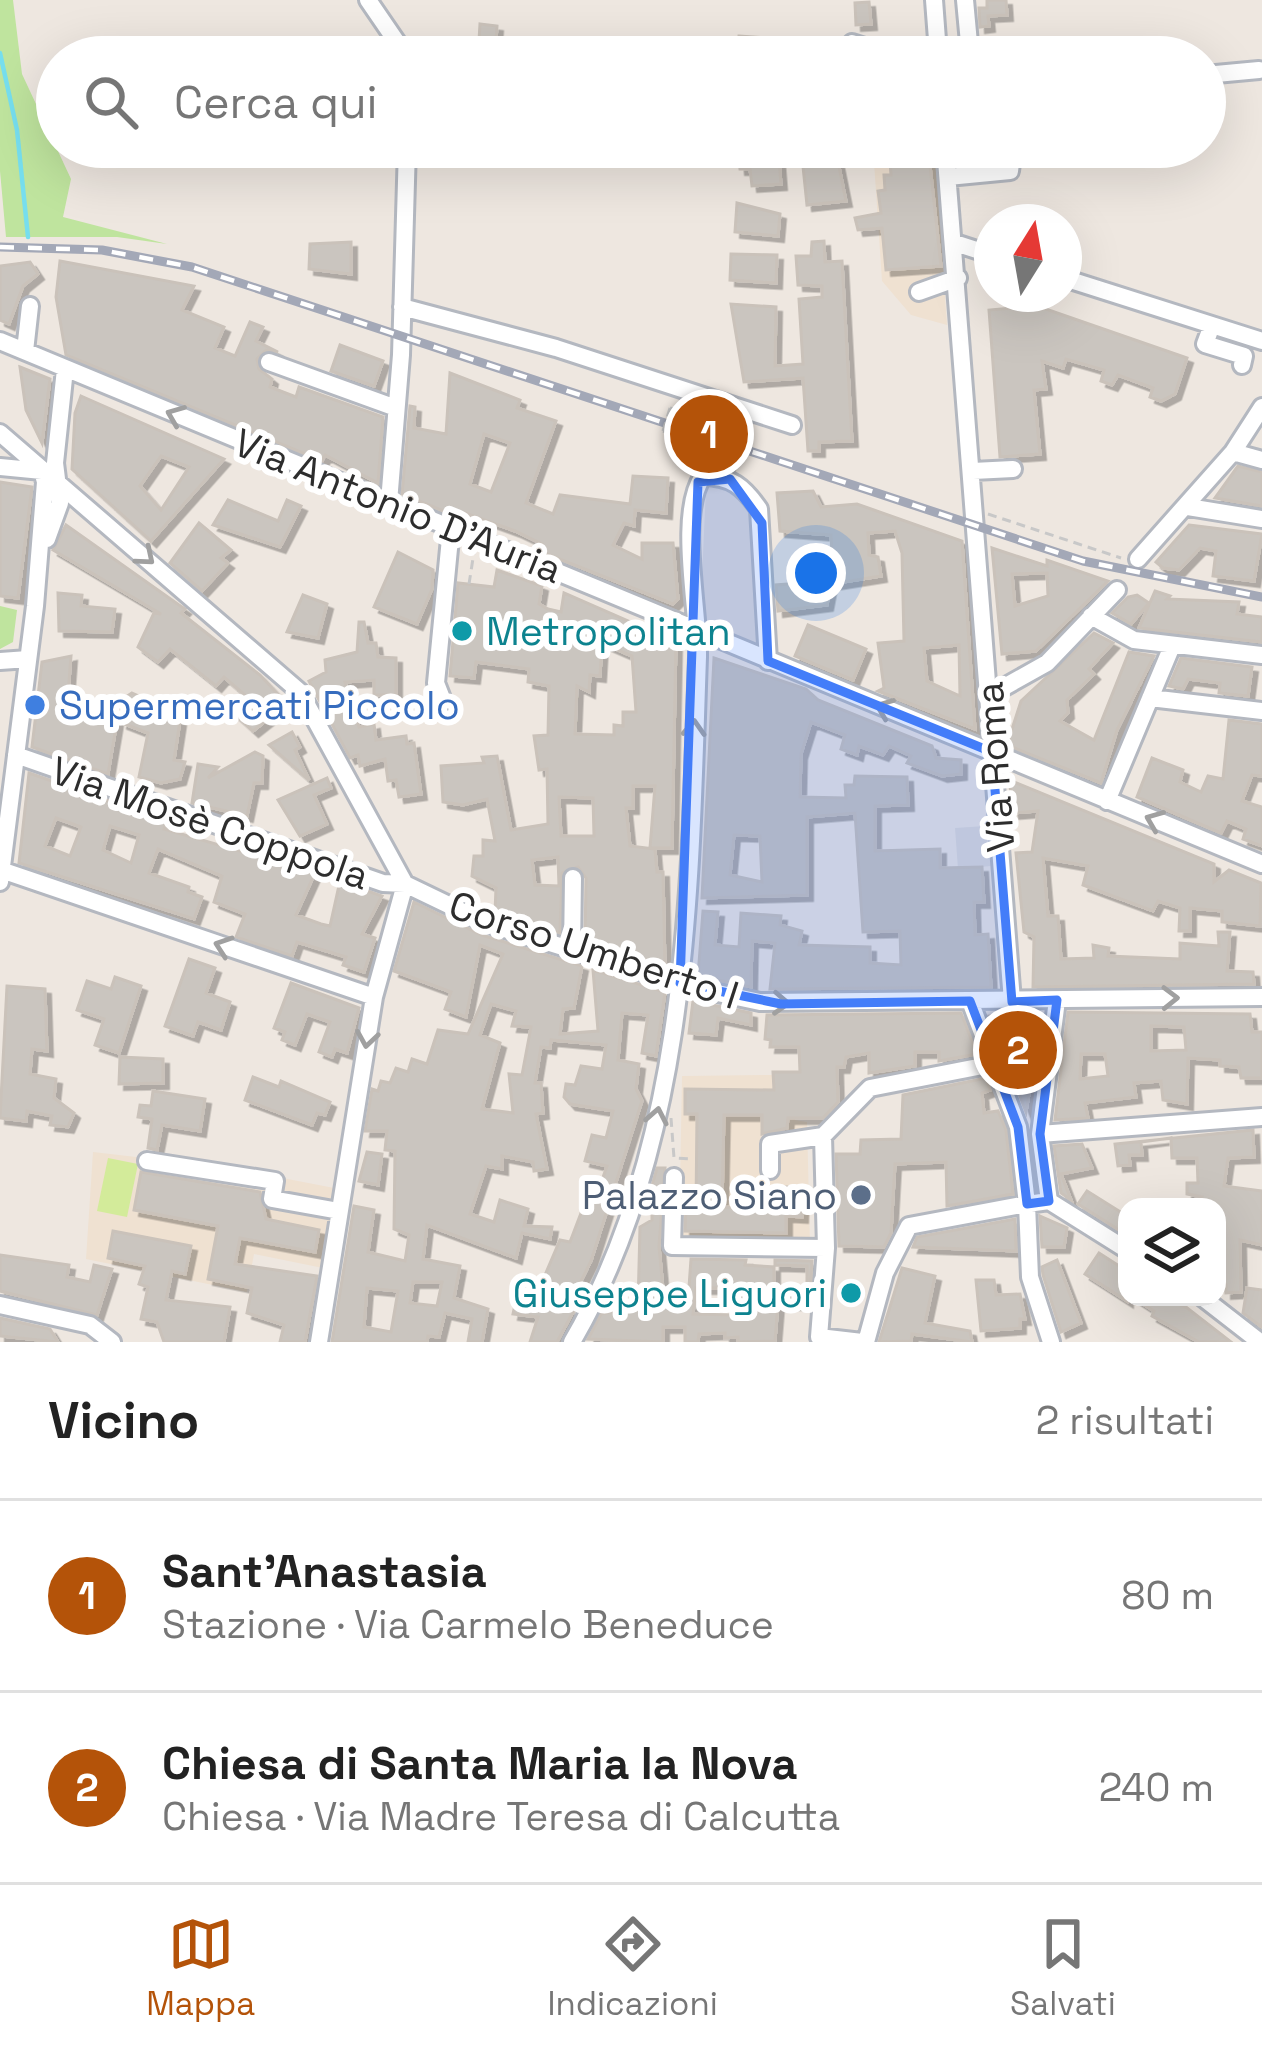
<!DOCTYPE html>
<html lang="it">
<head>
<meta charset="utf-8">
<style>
	:root { --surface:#fff; --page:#f6f6f6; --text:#222; --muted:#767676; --line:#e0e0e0; --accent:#b45309 }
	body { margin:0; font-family:"Space Grotesk",sans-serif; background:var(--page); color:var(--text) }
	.controls { position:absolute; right:36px; bottom:36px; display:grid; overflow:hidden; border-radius:24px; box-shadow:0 12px 48px #0002 }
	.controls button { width:108px; height:108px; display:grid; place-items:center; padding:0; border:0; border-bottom:3px solid var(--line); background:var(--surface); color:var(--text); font:60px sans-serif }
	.compass { position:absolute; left:974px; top:204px; width:108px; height:108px; border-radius:50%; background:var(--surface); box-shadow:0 12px 48px #0002; rotate:11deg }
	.you { position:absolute; left:816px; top:573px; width:42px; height:42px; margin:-30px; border:9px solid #fff; border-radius:50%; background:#1a73e8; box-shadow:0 0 0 18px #1a73e833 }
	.badge { display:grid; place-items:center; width:78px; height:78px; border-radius:50%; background:var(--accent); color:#fff; font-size:39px; font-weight:700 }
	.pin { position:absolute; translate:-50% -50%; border:6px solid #fff; box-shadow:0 3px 12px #0006 }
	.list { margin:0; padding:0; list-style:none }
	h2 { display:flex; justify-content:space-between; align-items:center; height:156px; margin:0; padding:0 48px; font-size:51px }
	h2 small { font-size:39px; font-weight:400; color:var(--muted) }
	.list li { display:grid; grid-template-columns:78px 1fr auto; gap:36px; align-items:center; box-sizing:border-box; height:192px; padding:0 48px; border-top:3px solid var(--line) }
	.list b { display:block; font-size:45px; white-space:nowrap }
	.list p { margin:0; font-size:39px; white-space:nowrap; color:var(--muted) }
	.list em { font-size:39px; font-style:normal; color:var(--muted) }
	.icon { flex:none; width:66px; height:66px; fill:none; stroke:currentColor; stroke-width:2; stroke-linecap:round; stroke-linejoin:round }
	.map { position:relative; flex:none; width:1262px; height:1342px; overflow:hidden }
	.search { position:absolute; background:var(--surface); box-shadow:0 12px 48px #0002; left:36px; right:36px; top:36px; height:132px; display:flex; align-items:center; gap:30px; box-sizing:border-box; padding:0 42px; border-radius:66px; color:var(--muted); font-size:45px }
	.sheet { height:540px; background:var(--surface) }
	nav { display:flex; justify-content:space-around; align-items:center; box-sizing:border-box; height:168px; border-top:3px solid var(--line); background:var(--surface); font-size:33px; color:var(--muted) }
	nav a { display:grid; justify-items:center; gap:6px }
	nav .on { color:var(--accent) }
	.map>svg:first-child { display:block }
</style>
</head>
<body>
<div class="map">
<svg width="1262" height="1342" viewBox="0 0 1262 1342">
	<defs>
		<filter id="shadow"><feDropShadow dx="5.5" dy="5.5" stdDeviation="0" flood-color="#0004"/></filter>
	</defs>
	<rect width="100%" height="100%" fill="#eee7e0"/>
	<path fill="#efe1d1" d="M873,147h61l13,178 -36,-10 -29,-34z
		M773,1075l1,6 25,1 -4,38 12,2 3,123 -131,-3 3,-166z
		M93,1152l138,16 103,20 -11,80 -69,-14 -7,38 -161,-33z"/>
	<path fill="#bfe49e" d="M0,0h13l9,74 49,105 -8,38 104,27 -50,-7h-111l-6,-66z
		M0,606l17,4 -4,32 -13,7z"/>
	<path fill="#d3eb9a" d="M108,1158l30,6 -11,53 -30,-6z"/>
	<path fill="#dfdad7" d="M734,485l20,34 8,127 -62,-25 6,-133z
		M985,826l6,40 -33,3 -3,-41z"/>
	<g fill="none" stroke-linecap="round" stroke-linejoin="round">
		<path stroke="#76deee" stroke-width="4.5" d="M0,53l17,77 11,107"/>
	</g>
	<path fill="#cac5bf" stroke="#cac2ba" stroke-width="3" fill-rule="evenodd" filter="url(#shadow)" d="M987,0h19l1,15 -19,1 1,10 -9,1 -1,-19h8z
		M869,2l2,22 -15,1 -1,-22z
		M480,24l17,2 -2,31h-17z
		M739,36l29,2 -1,19h-29z
		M832,44l2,13h-48v-8z
		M754,147h24l3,37 -29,2 -2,-17h-10l-1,-12 16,-2z
		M801,147h34l11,54 -39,4z
		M889,147h39l13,119 -55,4 -4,-42 -24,2 -3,-12 26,-5 -3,-22 7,-1 -1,-15h7z
		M737,203l43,11 -2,22 -43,-4z
		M824,241l1,21 17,-1 10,180 -33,1v9h-11l-5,-73 -59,4 -13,-78 45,3 -1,59 28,-2 -4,-65 23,-2v-11l-24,-1 -2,-29h15l1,-14z
		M351,242v32l-42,-5 1,-25z
		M731,254l46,1 -1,28 -46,-3z
		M60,261l134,25 -12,24 42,17 -9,21 20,8 15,-34 13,5 -7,14 22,11 -12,-2 -9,9 2,10 13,10 -2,8 26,10 3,-10 84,30 -5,66 -53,-28 -3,6 -256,-106 -10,-58z
		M30,262l8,12 -15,12 -14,38 -9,-4v-54z
		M1037,306l150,52 -12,36 -14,7 -11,-4 3,-9 -35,-13 -6,10 -11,-4 3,-11 -38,-11 -3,9 -21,-7 4,28 -12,1 6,64 -40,3 -11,-147z
		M340,345l43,16 -9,25 -43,-15z
		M20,367l30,12 -8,64 -16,-33z
		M450,373l70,27 -3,8 39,13 -30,82 27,11 7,-19 70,9 3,-28 35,2 -2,35 -31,-3 -1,16 -10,-3 -11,22 29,14v-16h31l5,56 -5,5 -134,-53 3,-7 -27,-13 -50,-18 -2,6 -61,-25 8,-88 5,1 -1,21 32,6zM484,434l26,9 -19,49 -21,-8z
		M81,396l143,63 -73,82 -79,-72 3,-56zM161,456l28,11 -28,43 -21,-24z
		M703,417l25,9 -8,25 12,4 -4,12 -44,-10z
		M1238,466l24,6v34l-47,-8z
		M0,482l32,5 -14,111 -18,-2z
		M813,491l8,16 36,-3 105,37 13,188 -97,-38 6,-3 -6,-45 26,-2 -2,-88 -7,-22 -27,2 1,22 9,2 3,19 -50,8 -4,21 -49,6 -2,-26 38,-3 -2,-24 20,-1 -1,-22 -51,-4 -3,-38zM959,645l1,51 -33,-15 -3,-33z
		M228,500l50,21 9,-21 14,6 -21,41 -67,-22z
		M199,523l32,27 -10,8 7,5 -26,28 -32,-28z
		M66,525l113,80 6,4 -4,4 79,62 27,29 -34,27 -21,-19 14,-16 -22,-19 -8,9 -46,-37 -12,13 -20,-15 16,-34 7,1 -108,-64z
		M1189,525l73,9 -8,47 -41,-5 3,-25 -16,-3 -21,22 -16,-2 -7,-6z
		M992,548l55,18v-6l61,21 -72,70 -34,3zM1012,574l35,-1 1,23 -33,10z
		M398,552l35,18 -1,19 -15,35 -43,-17z
		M497,570l45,16 -3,18 9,5 13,3 3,-19 112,49 -4,206h-22l5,-62h-22v22h-7l4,38 25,3 2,23h6l2,94 -74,-24 -1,-9 -5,8 1,-63 -8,-11 -16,6 -2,60 -65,-21 1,-24 -24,-12 2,-20h9v-16l12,1 -8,-42 -24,6 -20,-3 -2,-36 43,-3 -2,-6 15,-1 14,74 37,-6 -1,-55 -8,1 -5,-34 14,-1 1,-49 -21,-4 1,-13 -53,-7 -2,16 -24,-2 8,-93 36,4zM602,643l30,13 4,56h-13v14l-9,-1v10l-39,-1 2,-48 12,6 1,-17 10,1zM559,797l34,1 1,38h-33zM558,857l1,29 -24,-1 -3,-25z
		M1155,591l15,5 -3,3 72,3 -2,12 25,3v25l-123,-14z
		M58,593l24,2 -1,11 34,3 -3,23 -53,-1z
		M303,595l24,9 -9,34 -31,-6z
		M1137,595l12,8 -18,21 -19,-11 16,-16z
		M359,622h5l4,21h8l2,14 18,1v37h-22v-15l-29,2 14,45 15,-3 2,16 30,-4 1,8 7,-1 7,51 -22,3 -3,-17 -8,1 -3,-22 -25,7 -2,-11 -8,3 -41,-77 17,-9 -1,-12 32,-8z
		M808,625l58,24 -13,31 -58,-24z
		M1094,633l19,10 -24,26 5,5 -27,26 1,13 -8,8 34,19 35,-88 25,4 -37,74 -16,53 -94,-38 14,-44z
		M71,656l-4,52 50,13 -9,53 -76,-27 10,-85z
		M714,658l92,31 12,11 114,46 4,12 25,2v14l-19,2 -35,-13 4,-7 -22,-10 -6,9 -24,-9 -2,9 -16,-6 4,-14 -34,-13 -10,32 -1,43 46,1 -1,-13h9l1,-9 52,1 1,28 -33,1v45l65,-2v19l42,-1 2,35h-10l1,33 13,-1 3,53 -221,2 5,-46 -23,-2 -1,46 -53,-11 5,-65 15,1 -3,33 24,2 2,-34 40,3 -1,9 22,6 -3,14 71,2v16l31,2 -1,-34 -37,1 -8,-119 -48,4v78l-105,3zM734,835l26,1 2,46 -32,-7z
		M1181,658l71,9 -4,29 -29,-3 1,-10 -32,-4 -5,10 -14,-3z
		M132,693l18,8 -2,13 32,7 -6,39 11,2 -5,17 -19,4 -22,-6 9,-44 -26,-10 4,-26z
		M1229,720l33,4v52l-10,-1 -10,26 20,6v39l-19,-7 3,-10 -19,-8 -6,12 -84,-36 15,-39 31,12 -3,12 21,10 7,-16 15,3z
		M292,732l8,15 -5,3 14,30 -40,-35z
		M255,752l8,4 -1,27h-8l-7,33 -55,-13 6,-39 20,3 -10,11z
		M29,773l138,48 -3,8 151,44 -19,42 25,9 9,2 10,-45 42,15 -20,38 13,4 -11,34 -21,-7 3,-8 -49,-15 -5,14 -56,-19 9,-23 -31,-12 8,-26 -64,-27 -9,24 40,14 -1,5 14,5 -8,22 -175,-56zM56,818l25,9 -11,29 -25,-10zM110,826l29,9 -8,28 -28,-13z
		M327,778l4,10 -17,7 13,29 -27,12 -22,-36z
		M1009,780l205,84v18l15,-12 32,13 -1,43 -38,-4v-11l-32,-3v23h-11l1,-23 -22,-7 -5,10 -70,-26 5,-19 -45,-8 5,58h10l3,43 33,-1 -1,-13 16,3 -1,8 72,3v-16l39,3 -1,-14h12l-3,39 26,1 1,12 -221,3 1,-50 -10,-5 -8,-79 16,-1 6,-41 -24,2z
		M414,902l68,33 100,31 -8,42 -11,1 -3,25 38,-3 -5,-61 72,22 -9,64 -14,-3 6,-38 -26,-2 -4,47 21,4 -3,25 6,12 -51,160 -24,48 6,3 -16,30h-27l8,-25 -25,-3 3,-14 17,3 27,-63 10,2 19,-50 8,2 10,-28 -22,-5 7,-26 14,3 7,-27 -43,-7 -6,-7 2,-13 9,1 6,-19 21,3 4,-24 -55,-5 -1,8 -9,-1 -6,36h6l2,30 -7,1 11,55 -13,2 -1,-9 -31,-6v13l-16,-3 -16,48 24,8 6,-22 28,9 -4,17 28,1 -2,12 -28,-6 -6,25 -89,-33 -4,34 37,7 -6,32 34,11 -6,33h-14l4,-23 -27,-6 -6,24 -11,-1 -1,6h-95l22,-136 20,4 -6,42 37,9 4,-26 -15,-6 1,-78 -10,-1 2,-19h-22l7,-42 6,2 3,-10 9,2 6,-15 12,4 4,-13 15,5 11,-34 30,4 35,-80 -23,-9 -14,72 -21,-8 6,-17 -57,-21zM491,1004l25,7 -4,15 19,1 -9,48 -13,-1 4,39 -31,-4 18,-66 -20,-8zM413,1282h29l-5,24 -27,-3zM367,1288l31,3 -7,41 -27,-5z
		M189,959l26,9 -9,25 24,9 -9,28 -23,-8 -5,14 -28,-10z
		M115,977l26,9 -22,67 -24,-8 9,-26 -27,-9 10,-29 24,8z
		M291,983l68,25 -12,45 -12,-4 -3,8 -13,-5 11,-30 -23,-8 -12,31 -13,-5 3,-8 -11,-4z
		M7,986l38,3 2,62 -15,-2 -2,25 26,5 -2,19 20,15 -6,14 -18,-2 2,-9 -25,-5 -1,10 -26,-3z
		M693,1001l58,12v12l-33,-7 -2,17 -27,-2z
		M1068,1012l182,2 2,18h10v46h-21l-2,-11 -19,-1v-6l-32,-2 -1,46 -24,-4 -2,-19 -27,2 2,14 -51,6 3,15 -33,2zM1151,1026l33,1 2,23 -35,1zM1081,1054h24l3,22 -28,3z
		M961,1013l16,41 -38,7v-9h-24v14l-46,7v-20l-23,4 -2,10h-7l1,35 -15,16h-35l-1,10 -25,6v-19h-38l-2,92 39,1v-21h42l-1,30 -16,-1v17l-101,-2 1,-25h10l1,-92h-12v-25l89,1 -1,-18h27l-1,-25h-29l1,-7 -6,-1 2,-24z
		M1017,1014l25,3 -16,95 -37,-96z
		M120,1057l43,2v24l-44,1z
		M253,1077l26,10 2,-6 49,21 -5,13 -8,-2 -5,12 -67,-25z
		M986,1078l4,12 -8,3 2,20 14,-2 8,19 7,64 -66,12 -1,-44 -51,2 -4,69 -7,14 -45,-1 -3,-92h24l1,-14 40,-1 2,-44z
		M153,1091l52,8 -5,32 -38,-6 -5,25 -9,-2 4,-29 -14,-2 2,-12 11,1z
		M1253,1130l1,27 -26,1 -4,28 38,5v54l-22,-5 1,52 -15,1v-8h-9v-78h-15v-10l-15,-3v-11h11l-1,-25h-25l-1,-20 -30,4 1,13h-13l1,10 -12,1 -3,-22z
		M1082,1144l10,24 -31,6 10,26 -10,-7 -7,-47z
		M367,1152l15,2 -4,31 -19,-4z
		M657,1168h8l-6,78 4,43 26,-2 2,-28 55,1 -1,5 29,2v20l33,1v-22l-32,-1v-5l37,1 -3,43h-31l-3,37 -37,1v-5l-13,1v-5l-26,1 -1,8h-13v-15h-22v15l-75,-3 13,-25 37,-8 2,-79 12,-7v-20h-4zM696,1288h39l-2,27 -40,-1z
		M141,1172l119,20 6,27 53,11 -4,22 -75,-14 -5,26 82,12 -12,66h-25l4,-17 -37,-12 5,-25 -44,-9 10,-53 -84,-16z
		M1087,1191l40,25v19l-49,-31z
		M1040,1216l27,12 -3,19h-22z
		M1015,1219l1,32 -103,-4 4,-10z
		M113,1231l78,15 -6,28 -13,-3 -6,29 64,7 -6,35h-60l-7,-20 -16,-3 7,-32 -9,-3 6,-18 -37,-8z
		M1099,1253l28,18v30l-42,-27z
		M0,1255l69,10 -2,12 23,5 4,-17 18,4 -15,46 -97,-24z
		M1057,1260l24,63 -20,9 -18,-57 -1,-8z
		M902,1268l33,8 -10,47 45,8 2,11 -60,-8 -1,7 -32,1z
		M976,1280h18l2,15 24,-1 5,25h-5v9l-39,3z
		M1247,1288l15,2v37l-19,-14z
		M1132,1297h28l26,10 45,35h-32l-47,-26 2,-5z
		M0,1318l50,11 8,13 -58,-6z"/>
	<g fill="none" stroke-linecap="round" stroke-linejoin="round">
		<g stroke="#b4b8c0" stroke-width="22">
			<path id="minor" d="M368,0l39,57
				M934,0l4,53
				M852,43l25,8 61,-5
				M957,57l12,-14 -4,-43
				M1205,75l54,-5
				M945,147l67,854
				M1014,150l25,-3
				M948,177l62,-6 3,-24
				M955,243l37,12
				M1064,278l198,63
				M919,292l39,-14
				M402,307l154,41 236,77
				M1212,325l-7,19 39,12 -2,9
				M0,341l1262,523
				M25,351l5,-45
				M269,362l127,46
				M0,433l300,259 105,192 81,39 208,65 66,14 502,-5
				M1233,452l29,8
				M0,467l42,4 3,11 -10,124 -35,276
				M973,471l40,-2
				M389,502l12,-147 6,-208
				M1188,507l74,12
				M47,539l13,-36 -5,-40 10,-94
				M1138,559l95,-107 29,-45
				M1091,616l43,24 128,15
				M0,661l28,-2
				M990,695l57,-32 70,-73
				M1150,698l112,13
				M443,701l-7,-18 15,-155
				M16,755l367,128 22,1 -31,113 -55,345
				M1107,801l65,-155
				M1,870l373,127
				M572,950l1,-72
				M970,1001l48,126 9,77 22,-3 -9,-67 17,-134
				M1040,1134l222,-17
				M147,1161l128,20 -3,18 67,12
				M770,1170v-26l53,-8
				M674,1177l-2,69 154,2
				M1049,1201l78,49
				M1202,1297l58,45
				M0,1305l90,20 22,17
				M572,1342c118,-201 118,-458 126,-685 1,-46 -21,-143 5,-181 28,0 41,11 56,33l9,152
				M862,1342l-43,-5 7,-89 -3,-112 47,-48 123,-24
				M866,1342l19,-69 24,-47 118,-22 3,73 21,65"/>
		</g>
		<path stroke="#c8c8c8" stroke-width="3" stroke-dasharray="9 6" stroke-linecap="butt" d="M670,408l34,12
			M663,431l51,16 -4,15
			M988,514l133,44
			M469,584l5,-32
			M671,1118l3,40 17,1"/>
		<use href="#minor" stroke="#fff" stroke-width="16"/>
		<g stroke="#a3a8b7" stroke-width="9">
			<path id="rail" d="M0,247l102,3 90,17 891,294 179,36"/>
		</g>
		<use href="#rail" stroke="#fff" stroke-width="4.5" stroke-dasharray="14" stroke-linecap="butt"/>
		<path stroke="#c8c8c8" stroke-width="3" stroke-dasharray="9 6" stroke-linecap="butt" d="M663,431l7,-23"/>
	</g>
	<defs><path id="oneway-chevron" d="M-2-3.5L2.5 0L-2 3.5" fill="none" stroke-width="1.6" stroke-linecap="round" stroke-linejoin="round" transform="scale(3)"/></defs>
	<g stroke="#a0a0a0">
		<use href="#oneway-chevron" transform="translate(175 415) rotate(-158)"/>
		<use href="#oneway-chevron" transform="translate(146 557) rotate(40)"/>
		<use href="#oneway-chevron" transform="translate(884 708) rotate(-158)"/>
		<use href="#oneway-chevron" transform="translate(694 728) rotate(-87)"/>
		<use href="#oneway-chevron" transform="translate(1154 820) rotate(-158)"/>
		<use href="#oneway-chevron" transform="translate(223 946) rotate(-161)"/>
		<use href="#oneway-chevron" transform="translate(1170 998) rotate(-1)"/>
		<use href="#oneway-chevron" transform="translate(781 1003) rotate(3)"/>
		<use href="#oneway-chevron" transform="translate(367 1039) rotate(99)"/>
		<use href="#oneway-chevron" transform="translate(657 1116) rotate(-79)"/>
	</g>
	<path fill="#437df9" fill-opacity="0.2" stroke="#437df9" stroke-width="9" stroke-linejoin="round" d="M730,479l32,44 6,138 224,91 20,250 45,-2 -17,134 9,67 -22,3 -9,-77 -48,-126 -189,3 -101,-21 18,-501z"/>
	<g fill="#0f9aa8" stroke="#fff" stroke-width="4.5">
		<circle cx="462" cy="631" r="12"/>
		<circle cx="851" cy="1293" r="12"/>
	</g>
	<circle fill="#3f7fe0" stroke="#fff" stroke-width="4.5" cx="35" cy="705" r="12"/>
	<circle fill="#5c6f8a" stroke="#fff" stroke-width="4.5" cx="861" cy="1195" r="12"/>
	<g text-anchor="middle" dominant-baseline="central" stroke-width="12" stroke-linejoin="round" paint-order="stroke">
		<g font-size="39" fill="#2d2d2d" stroke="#fff">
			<text transform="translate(398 506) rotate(22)">Via Antonio D'Auria</text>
			<text transform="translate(995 767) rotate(-94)">Via Roma</text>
			<text transform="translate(210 823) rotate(19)">Via Mosè Coppola</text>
			<text transform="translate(594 950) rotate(18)">Corso Umberto I</text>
		</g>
		<g font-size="39" fill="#0d838f" stroke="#fff" text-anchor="start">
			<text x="486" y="631">Metropolitan</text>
			<text x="827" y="1293" text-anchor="end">Giuseppe Liguori</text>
		</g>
		<g font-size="39" fill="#366cbe" stroke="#fff" text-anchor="start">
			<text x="59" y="705">Supermercati Piccolo</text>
		</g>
		<g font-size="39" fill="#4e5e75" stroke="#fff" text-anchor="end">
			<text x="837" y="1195">Palazzo Siano</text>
		</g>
	</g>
</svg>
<div class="controls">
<button><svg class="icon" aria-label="layers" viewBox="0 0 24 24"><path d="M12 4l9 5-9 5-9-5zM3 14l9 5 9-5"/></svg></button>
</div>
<svg class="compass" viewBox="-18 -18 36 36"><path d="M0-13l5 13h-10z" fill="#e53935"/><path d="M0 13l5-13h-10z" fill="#767676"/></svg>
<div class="you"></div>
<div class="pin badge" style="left:709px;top:434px">1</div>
<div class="pin badge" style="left:1018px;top:1050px">2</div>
<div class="search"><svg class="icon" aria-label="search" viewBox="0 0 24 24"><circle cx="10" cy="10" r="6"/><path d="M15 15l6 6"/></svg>Cerca qui</div>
</div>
<section class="sheet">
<h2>Vicino<small>2 risultati</small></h2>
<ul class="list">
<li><span class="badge">1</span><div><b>Sant'Anastasia</b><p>Stazione · Via Carmelo Beneduce</p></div><em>80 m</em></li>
<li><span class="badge">2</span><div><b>Chiesa di Santa Maria la Nova</b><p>Chiesa · Via Madre Teresa di Calcutta</p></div><em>240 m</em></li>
</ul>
</section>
<nav>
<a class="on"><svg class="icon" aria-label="map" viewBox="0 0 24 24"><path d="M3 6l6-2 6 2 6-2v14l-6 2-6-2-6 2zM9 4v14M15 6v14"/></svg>Mappa</a>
<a><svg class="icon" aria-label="directions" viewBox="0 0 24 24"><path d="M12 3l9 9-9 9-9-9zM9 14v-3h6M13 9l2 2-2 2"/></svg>Indicazioni</a>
<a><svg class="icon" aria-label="saved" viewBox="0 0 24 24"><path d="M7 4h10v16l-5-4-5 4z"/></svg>Salvati</a>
</nav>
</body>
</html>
